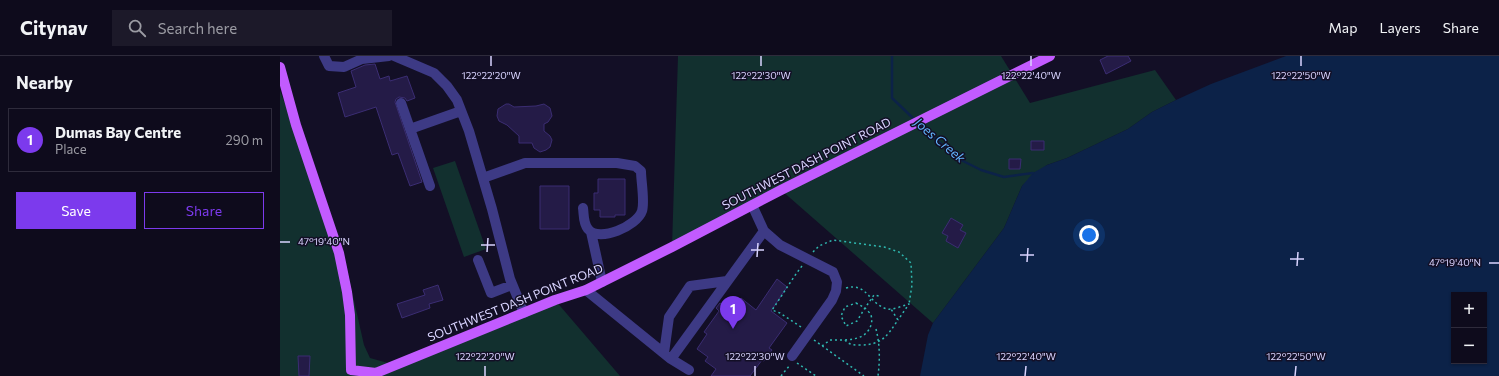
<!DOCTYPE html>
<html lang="en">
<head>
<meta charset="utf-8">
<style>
	:root { --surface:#0e0b1c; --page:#1c1929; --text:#f1f3f6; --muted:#9b9ba3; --line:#2e2b3b; --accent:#7c3aed }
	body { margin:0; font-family:Commissioner,sans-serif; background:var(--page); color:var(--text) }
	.controls { position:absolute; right:12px; bottom:12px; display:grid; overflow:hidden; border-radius:0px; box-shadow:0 1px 3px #0004 }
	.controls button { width:36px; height:36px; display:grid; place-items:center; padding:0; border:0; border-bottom:1px solid var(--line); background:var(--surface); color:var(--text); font:20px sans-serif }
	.you { position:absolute; left:809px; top:179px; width:14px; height:14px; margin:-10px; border:3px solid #fff; border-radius:50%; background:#1a73e8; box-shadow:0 0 0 6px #1a73e833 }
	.badge { display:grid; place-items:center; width:26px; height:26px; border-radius:50%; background:var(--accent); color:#fff; font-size:13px; font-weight:700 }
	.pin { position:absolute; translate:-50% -33px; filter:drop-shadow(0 1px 2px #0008) }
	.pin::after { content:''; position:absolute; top:21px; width:14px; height:12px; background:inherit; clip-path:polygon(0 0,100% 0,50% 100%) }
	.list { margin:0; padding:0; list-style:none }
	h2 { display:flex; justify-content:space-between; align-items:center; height:52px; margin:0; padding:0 16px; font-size:17px }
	h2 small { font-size:13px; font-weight:400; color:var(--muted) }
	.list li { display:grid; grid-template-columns:26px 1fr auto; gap:12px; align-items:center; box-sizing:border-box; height:64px; margin:0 8px 8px; padding:0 8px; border:1px solid var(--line); border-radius:0px }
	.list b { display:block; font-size:15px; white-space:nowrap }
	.list p { margin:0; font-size:13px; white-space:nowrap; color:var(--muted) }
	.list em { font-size:13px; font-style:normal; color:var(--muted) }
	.actions { display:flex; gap:8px; padding:12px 16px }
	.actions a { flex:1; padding:9px 0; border:1px solid var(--accent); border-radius:0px; text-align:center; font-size:14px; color:var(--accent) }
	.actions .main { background:var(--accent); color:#fff }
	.icon { flex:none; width:22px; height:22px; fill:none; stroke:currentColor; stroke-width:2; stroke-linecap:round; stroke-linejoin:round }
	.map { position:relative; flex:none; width:1219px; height:320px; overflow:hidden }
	header { display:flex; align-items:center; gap:24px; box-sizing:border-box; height:56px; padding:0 20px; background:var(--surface); border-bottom:1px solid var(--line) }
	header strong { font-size:19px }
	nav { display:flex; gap:22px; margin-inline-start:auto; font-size:14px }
	.search { width:280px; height:36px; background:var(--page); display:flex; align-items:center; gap:10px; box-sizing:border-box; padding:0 14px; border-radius:0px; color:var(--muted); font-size:15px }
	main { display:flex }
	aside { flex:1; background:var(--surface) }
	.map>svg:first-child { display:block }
</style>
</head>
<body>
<header>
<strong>Citynav</strong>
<div class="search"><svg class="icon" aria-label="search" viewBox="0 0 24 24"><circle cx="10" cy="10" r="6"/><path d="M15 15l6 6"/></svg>Search here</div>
<nav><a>Map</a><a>Layers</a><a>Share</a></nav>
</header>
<main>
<aside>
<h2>Nearby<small></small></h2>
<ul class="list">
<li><span class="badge">1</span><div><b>Dumas Bay Centre</b><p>Place</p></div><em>290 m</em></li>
</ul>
<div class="actions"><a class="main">Save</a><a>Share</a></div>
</aside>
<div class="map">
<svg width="1219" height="320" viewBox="0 0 1219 320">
	<rect width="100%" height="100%" fill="#130f26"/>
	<path fill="#12302f" d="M398,0h323l29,47 125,-33 21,30 -24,12 -24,17 -61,29 -20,7 -25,21 -18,42 -71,95 -152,-133 -109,57z
		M0,35l63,161 21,93 6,13 18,5 167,-63 65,76h-340z
		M175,105l31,88 -22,8 -31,-89z"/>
	<path fill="#0c2248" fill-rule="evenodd" d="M1006,0h213v320h-579l8,-41 5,-12 71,-95 18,-42 11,-13 14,-8 20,-7 61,-29 24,-17 24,-12 35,-16zM1174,239h30v66h-30z"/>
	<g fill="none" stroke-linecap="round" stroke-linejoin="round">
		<path stroke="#0c2248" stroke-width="2.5" d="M612,0v42l23,22
			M640,69l37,33 24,12 23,7 29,-4"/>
	</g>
	<path fill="#241b47" stroke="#3b2d73" d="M828,0h20l3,5 -25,13 -6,-14z
		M95,8l5,15 9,-3 1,5 17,-5 8,22 -8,3 -2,-3 -6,-1 -3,2 -1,3 27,80 -12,4 -12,-33 -6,2 -16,-48 -31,10 -7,-24 18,-6 -5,-16 14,-6z
		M226,48h3l5,3 22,-1 8,-2 6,4 2,8 -4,6 -4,2v7l6,5 2,4 -2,7 -4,3 -6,2 -6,-4 -2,-5h-13v-7l-12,-11 -8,-4 -2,-5 1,-7z
		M751,85h13v9h-13z
		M729,103h12l-1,10h-11z
		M318,123h27v36h-10v2h-15v-7h-6v-17h4z
		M260,130h29v43h-29z
		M671,162l12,7 -3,5 6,3 -8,15 -12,-7 2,-5 -6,-3z
		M497,223l10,8 -16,24 16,12 -18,25 3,2 -8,11 -2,-1 -12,16h-39l5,-7 -11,-8 3,-4 -11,-8 10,-15 -3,-2 15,-21 -3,-3 4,-5 12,8 9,-13 15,12z
		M158,229l5,15 -14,4 1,4 -28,10 -5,-14 28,-9 -2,-5z
		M18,300h12l-1,20h-10z"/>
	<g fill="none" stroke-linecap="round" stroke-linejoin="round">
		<path stroke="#2fb8b0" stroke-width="1.5" stroke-dasharray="2 3" stroke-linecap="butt" d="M533,196l6,-6 14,-6 51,7 15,5 12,11 1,22 -3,19
			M566,232c21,-6 23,16 41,21 6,1 15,-3 22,-5l-11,16
			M576,247l9,5 -8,13 -11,5 -5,-10 4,-9z
			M521,271l-21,-14 -8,-3c10,-14 19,-30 30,-44
			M596,273c4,16 4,31 2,47
			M534,284l50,36
			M565,284c12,-1 22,-3 26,-15 1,-3 1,-6 0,-10 -1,-2 -4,-5 -6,-7l9,-13 5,1
			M542,290l8,-6h15c4,5 9,5 15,5 22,0 27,-9 38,-25l-7,-11
			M517,307l19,13
			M501,320l9,-11"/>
		<path stroke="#3d3a85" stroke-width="10" d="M44,0l5,10 15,1 18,-8 27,-3
			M114,0l40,17 13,13 10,14 12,31 23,78 18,70 14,34
			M121,47l29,83
			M130,73l51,-18
			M203,122l42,-15h92l18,3 6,5c0,10 4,31 1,40 -5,15 -43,32 -54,18 -5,-6 -4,-14 -5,-21
			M484,175l16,14 53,27 4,10 -1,9 -4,9 -40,56
			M311,176l11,50
			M198,204l13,33 21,-8
			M306,234l85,69 93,-128 -12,-26
			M384,297l5,-36 21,-31 37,-5
			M391,303l18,11"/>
		<path stroke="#c25bff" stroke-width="10" d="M0,11l16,58 43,128 8,39 3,23 1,55 25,3 179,-73 31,-10 86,-43 109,-57 269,-134"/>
	</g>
	<path fill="none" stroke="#d9d4ff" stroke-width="1.5" d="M211,10v-10M481,10v-10M751,10v-10M1021,10v-10M0,186h10M201,189h14M471,194h13M207,196l1,-14M740,199h14M477,201l1,-14M1010,203h14M747,206l1,-14M1209,207h10M1017,210l1,-14M205,320v-10M475,320v-10M745,320l1,-10M1015,320l1,-10"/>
	<g text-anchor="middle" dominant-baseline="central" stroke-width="3" stroke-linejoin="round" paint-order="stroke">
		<g font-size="12" fill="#d9d4ff" stroke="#130f26">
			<text transform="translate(526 107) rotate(-27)">SOUTHWEST DASH POINT ROAD</text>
			<text transform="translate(235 246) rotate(-22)">SOUTHWEST DASH POINT ROAD</text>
		</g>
		<g font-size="13" font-style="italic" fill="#62b6ff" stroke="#130f26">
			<text transform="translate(660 84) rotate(40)">Joes Creek</text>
		</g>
	</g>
	<g font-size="10" text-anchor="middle" fill="#d9d4ff" stroke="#130f26" stroke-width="3" stroke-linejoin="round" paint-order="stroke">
		<text x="211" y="23">122°22'20"W</text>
		<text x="481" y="23">122°22'30"W</text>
		<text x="751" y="23">122°22'40"W</text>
		<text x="1021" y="23">122°22'50"W</text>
		<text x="44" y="189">47°19'40"N</text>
		<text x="1175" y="210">47°19'40"N</text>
		<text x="205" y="304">122°22'20"W</text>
		<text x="475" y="304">122°22'30"W</text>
		<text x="746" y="304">122°22'40"W</text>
		<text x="1016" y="304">122°22'50"W</text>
	</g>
</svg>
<div class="controls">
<button>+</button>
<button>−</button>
</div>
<div class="you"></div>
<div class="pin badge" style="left:453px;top:273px">1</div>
</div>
</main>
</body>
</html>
